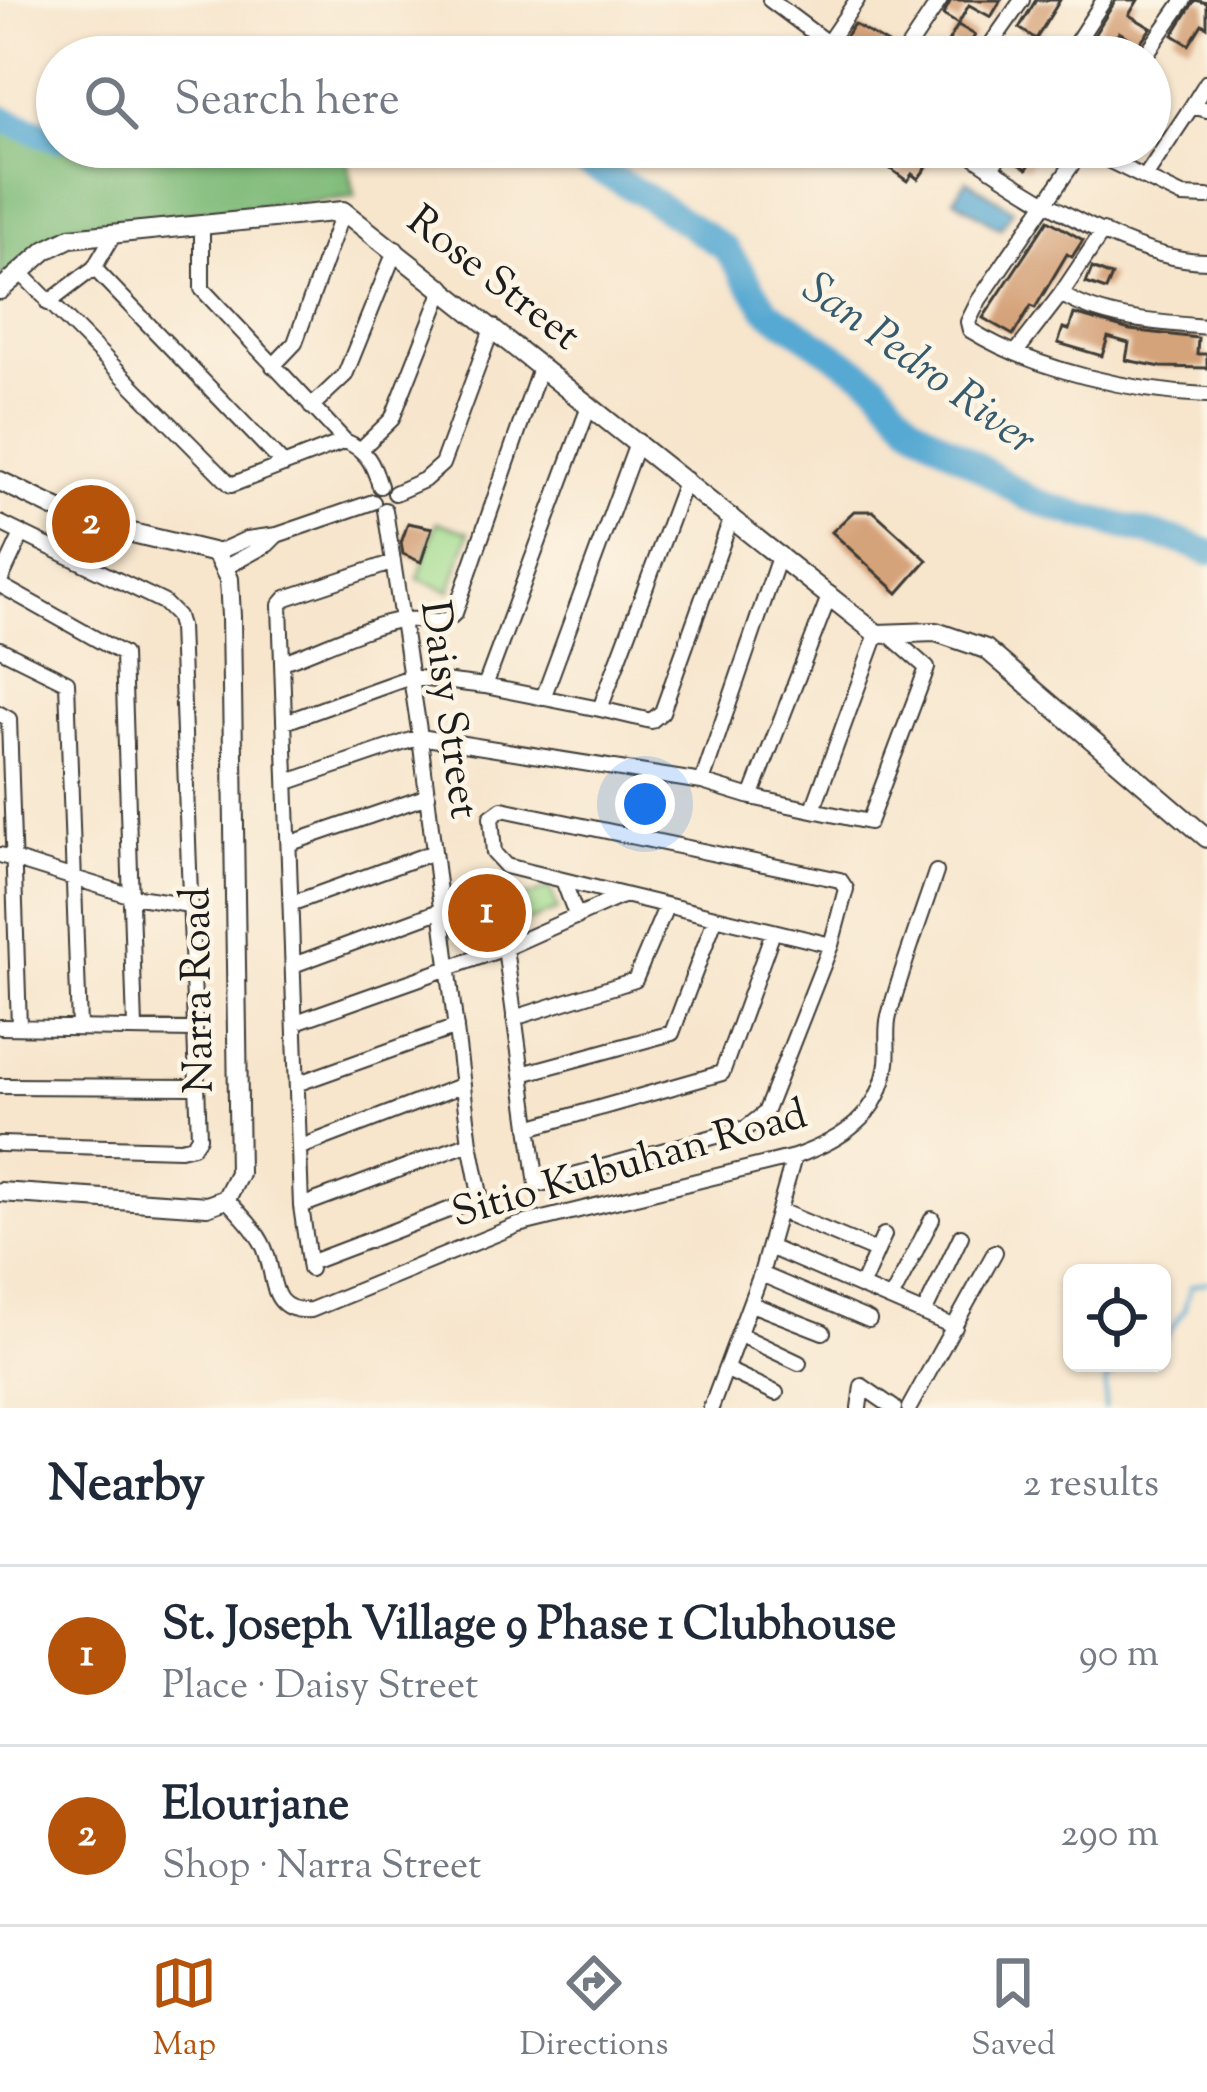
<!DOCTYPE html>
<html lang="en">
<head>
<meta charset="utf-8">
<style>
	:root { --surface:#fff; --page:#f6f6f7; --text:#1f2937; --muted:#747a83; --line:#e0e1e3; --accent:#b45309 }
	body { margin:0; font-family:"Sorts Mill Goudy",serif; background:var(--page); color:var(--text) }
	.controls { position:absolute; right:36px; bottom:36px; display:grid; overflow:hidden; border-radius:18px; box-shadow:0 3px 9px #0004 }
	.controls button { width:108px; height:108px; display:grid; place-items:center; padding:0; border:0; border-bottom:3px solid var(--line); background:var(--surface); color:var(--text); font:60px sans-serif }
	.you { position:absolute; left:645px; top:804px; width:42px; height:42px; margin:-30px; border:9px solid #fff; border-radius:50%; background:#1a73e8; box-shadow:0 0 0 18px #1a73e833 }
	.badge { display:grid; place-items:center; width:78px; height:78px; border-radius:50%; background:var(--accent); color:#fff; font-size:39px; font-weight:700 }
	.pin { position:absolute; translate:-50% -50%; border:6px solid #fff; box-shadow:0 3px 12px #0006 }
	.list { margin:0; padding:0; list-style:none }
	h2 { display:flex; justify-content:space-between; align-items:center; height:156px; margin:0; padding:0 48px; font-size:51px }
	h2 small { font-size:39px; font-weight:400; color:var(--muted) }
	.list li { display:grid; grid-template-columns:78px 1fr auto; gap:36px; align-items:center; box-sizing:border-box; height:180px; padding:0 48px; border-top:3px solid var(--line) }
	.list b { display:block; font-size:45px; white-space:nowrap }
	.list p { margin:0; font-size:39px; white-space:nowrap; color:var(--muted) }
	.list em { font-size:39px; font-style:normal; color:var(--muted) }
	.icon { flex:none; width:66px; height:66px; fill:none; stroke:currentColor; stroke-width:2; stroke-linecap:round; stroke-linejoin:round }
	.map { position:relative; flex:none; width:1207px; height:1408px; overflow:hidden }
	.search { position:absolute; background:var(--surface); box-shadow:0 3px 9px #0004; left:36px; right:36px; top:36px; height:132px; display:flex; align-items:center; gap:30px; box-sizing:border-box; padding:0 42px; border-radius:66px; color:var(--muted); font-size:45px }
	.sheet { height:516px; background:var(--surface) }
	nav { display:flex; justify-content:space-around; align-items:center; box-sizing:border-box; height:168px; border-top:3px solid var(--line); background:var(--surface); font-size:33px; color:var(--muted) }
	nav a { display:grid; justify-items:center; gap:6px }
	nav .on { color:var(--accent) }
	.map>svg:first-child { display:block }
</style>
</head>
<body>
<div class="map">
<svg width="1207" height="1408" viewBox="0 0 1207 1408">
	<rect width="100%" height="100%" fill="#fcf5e5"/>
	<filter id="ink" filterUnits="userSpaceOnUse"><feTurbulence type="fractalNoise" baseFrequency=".00833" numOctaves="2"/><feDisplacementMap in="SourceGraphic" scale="24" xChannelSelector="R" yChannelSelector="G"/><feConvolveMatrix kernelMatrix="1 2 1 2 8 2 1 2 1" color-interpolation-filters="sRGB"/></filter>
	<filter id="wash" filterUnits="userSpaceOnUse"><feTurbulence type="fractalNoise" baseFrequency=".004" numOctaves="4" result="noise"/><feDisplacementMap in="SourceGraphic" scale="48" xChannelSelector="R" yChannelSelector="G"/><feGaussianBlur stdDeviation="2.7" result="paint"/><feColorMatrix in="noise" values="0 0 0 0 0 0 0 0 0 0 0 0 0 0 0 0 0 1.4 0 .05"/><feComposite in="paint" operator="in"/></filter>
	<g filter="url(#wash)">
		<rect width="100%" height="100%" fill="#f7e5cc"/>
		<path fill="#a1dc8f" stroke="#5e7c56" stroke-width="3" d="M437,522l32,11 -19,58 -32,-12z
			M550,888l8,22 -45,17 -8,-22z"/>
		<path fill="#80bc7a" stroke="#4e6c4b" stroke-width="3" d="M0,127l57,20h288l10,50 -285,29 -70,54z"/>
		<path fill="#57a9d2" stroke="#3a6277" stroke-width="3" d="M967,180l46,30 -13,19 -46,-30z"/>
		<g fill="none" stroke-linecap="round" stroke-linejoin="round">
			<path stroke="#57a9d2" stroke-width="4.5" d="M1162,1343l22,-33 7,-24 16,-4
				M1105,1408l1,-28 19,-17"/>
			<path stroke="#57a9d2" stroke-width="27" d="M0,118l57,21
				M556,147l83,45 87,57 42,62 107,71 36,42 117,74 36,13 123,32 20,9"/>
		</g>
		<g id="blocks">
			<path fill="#d5a37a" d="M951,0h50l-10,17 -22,-12 -11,19 -15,-9z
				M1036,0h24l-24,39 -17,-11z
				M1116,0h22l-9,15 22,13 -12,16 -20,-12 -10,19 -18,-11z
				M1195,0l12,3v24l-5,-3 -13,21 -16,-10z
				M854,24l36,21 -7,12h-11l-29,-17z
				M958,25l17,10 -9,17 -18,-10z
				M893,147h18l20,14 -13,18 -6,-5 -5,7 -19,-14 4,-5 -6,-5z
				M1017,147h23l-13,22 -16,-10z
				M1048,220l35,20 -11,17 -5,-3 -32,54 -4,-2 -18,29 -30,-17z
				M1092,268l20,8 -6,14 -20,-7z
				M1074,314l56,16 68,8 -1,16h10v14l-46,-1 -35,-7 3,-17 -21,-6 -6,19 -44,-13 5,-15 6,2z
				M854,511h19l54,49 -29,33 -66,-61z
				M408,523l24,5 -11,34 -18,-8 -2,-11z
				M494,897l9,23 -22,8 -9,-22z"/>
		</g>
	</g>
	<g filter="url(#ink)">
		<use href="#blocks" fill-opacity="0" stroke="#3d3a36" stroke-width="3"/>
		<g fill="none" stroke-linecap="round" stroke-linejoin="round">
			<g stroke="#3d3a36" stroke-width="18">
				<path id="minor" d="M770,0l76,57
					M829,41l28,-41
					M902,57l38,-57
					M982,57l40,-57
					M1067,57l37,-57
					M1144,57l40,-57
					M1207,82l-15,24 15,4
					M960,147c61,43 171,114 247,114
					M1084,147l-105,153 -11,22 2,8c65,40 162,62 237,65
					M1083,148l99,48 25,1
					M991,169l14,-22
					M1145,177l47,-71
					M202,226v63l143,152c22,9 28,23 35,45
					M94,268l190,197
					M20,272l211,213 114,-44
					M1061,294l42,-63
					M48,303l46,-35 20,-34
					M1017,351l44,-57c41,26 99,29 146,33
					M273,366l22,-23 48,-132
					M311,407l34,-32 51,-126
					M362,448l30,-29 52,-132
					M686,479l-86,230 51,12 11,-9 70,-196
					M395,493l29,-13 18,-16 51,-138
					M385,510l34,220 51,413 12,62
					M0,523l163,79 14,14 3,10 19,511 -6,9 -13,3 -180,-5
					M216,553l31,-14 30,-4 96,-33
					M226,567l42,-23 9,-9
					M0,581l22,-47
					M0,585l123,69 12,374
					M0,649l67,33 12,345
					M283,662c30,-10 90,-39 118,-42 20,-3 38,10 54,-7l86,-248
					M485,686l105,-282
					M543,698l95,-257
					M0,714l9,5 10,308
					M285,722l125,-45 75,9 115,23
					M288,782l132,-45 282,45 49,15 118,25 58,-154 -41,-36
					M702,782l78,-228
					M751,797l79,-203
					M813,809l64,-175
					M291,843l137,-47
					M0,855l132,41 58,9
					M563,880l14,37
					M624,895l-118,-29 -12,-13 -3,-36 11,-8 338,71 6,9 -15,56
					M293,903l141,-51
					M296,964l146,-54
					M514,1018l121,-38 31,-73
					M296,1022l209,-74 119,-53 207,50 -66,168 -19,15 -209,57 -32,-237
					M0,1027l194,3
					M522,1074l150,-41 43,-114
					M299,1083l157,-56
					M0,1086l195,1
					M529,1128l193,-55 51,-141
					M301,1147l162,-62
					M226,1199c13,14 27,27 36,44 16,29 2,70 49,67l207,-85 276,-68c47,-17 86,-40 93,-94 2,-16 -2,-32 2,-47 13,-49 31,-96 47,-144
					M301,1206l169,-63
					M780,1211l96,40
					M769,1247l186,80
					M309,1263l171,-65
					M310,1269l-9,-63 -21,-601 6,-7 105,-35
					M761,1274l108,46
					M861,1287l23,-52
					M891,1299l41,-80
					M751,1304l72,28
					M924,1313l37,-77
					M740,1335l59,28
					M727,1370l49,23
					M711,1408l50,-134 33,-117
					M859,1408l3,-22 32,22
					M909,1408l86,-156"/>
			</g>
			<g stroke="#3d3a36" stroke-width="22">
				<path id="tertiary" d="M0,290l46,-40 24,-12 273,-27 534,423 59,-2 50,17 221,189
					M0,481l82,40 134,32 13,26 2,38 8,556 -13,26 -19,7 -207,-14"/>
			</g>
			<use href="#minor" stroke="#fff" stroke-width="14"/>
			<use href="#tertiary" stroke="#fff" stroke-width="18"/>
		</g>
	</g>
	<g text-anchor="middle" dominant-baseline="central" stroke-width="9" stroke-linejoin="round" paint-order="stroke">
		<g font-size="42" fill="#1c1c1c" stroke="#fcf5e5">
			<text transform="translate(492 280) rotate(38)">Rose Street</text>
			<text transform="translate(447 710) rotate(82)">Daisy Street</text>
			<text transform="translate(200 990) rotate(-91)">Narra Road</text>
			<text transform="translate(630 1166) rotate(-16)">Sitio Kubuhan Road</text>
		</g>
		<g font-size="45" font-style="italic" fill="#375b6e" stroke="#fcf5e5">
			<text transform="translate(918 366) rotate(36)">San Pedro River</text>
		</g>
	</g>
</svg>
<div class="controls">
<button><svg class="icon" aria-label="locate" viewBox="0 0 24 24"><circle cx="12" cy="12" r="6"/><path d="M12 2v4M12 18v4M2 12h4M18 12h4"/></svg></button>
</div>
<div class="you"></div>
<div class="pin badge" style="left:487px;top:913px">1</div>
<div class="pin badge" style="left:91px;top:524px">2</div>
<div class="search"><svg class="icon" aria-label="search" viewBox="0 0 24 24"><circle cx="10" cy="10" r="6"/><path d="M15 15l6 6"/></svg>Search here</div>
</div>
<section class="sheet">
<h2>Nearby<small>2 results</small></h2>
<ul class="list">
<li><span class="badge">1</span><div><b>St. Joseph Village 9 Phase 1 Clubhouse</b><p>Place · Daisy Street</p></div><em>90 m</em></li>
<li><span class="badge">2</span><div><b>Elourjane</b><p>Shop · Narra Street</p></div><em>290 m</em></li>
</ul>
</section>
<nav>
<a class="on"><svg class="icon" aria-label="map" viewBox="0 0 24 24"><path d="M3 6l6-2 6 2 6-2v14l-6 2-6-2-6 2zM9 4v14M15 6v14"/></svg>Map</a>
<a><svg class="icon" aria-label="directions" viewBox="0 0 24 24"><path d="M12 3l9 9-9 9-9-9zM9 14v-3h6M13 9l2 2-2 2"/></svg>Directions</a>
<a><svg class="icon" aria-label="saved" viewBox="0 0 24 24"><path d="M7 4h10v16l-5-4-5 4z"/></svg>Saved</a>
</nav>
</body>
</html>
